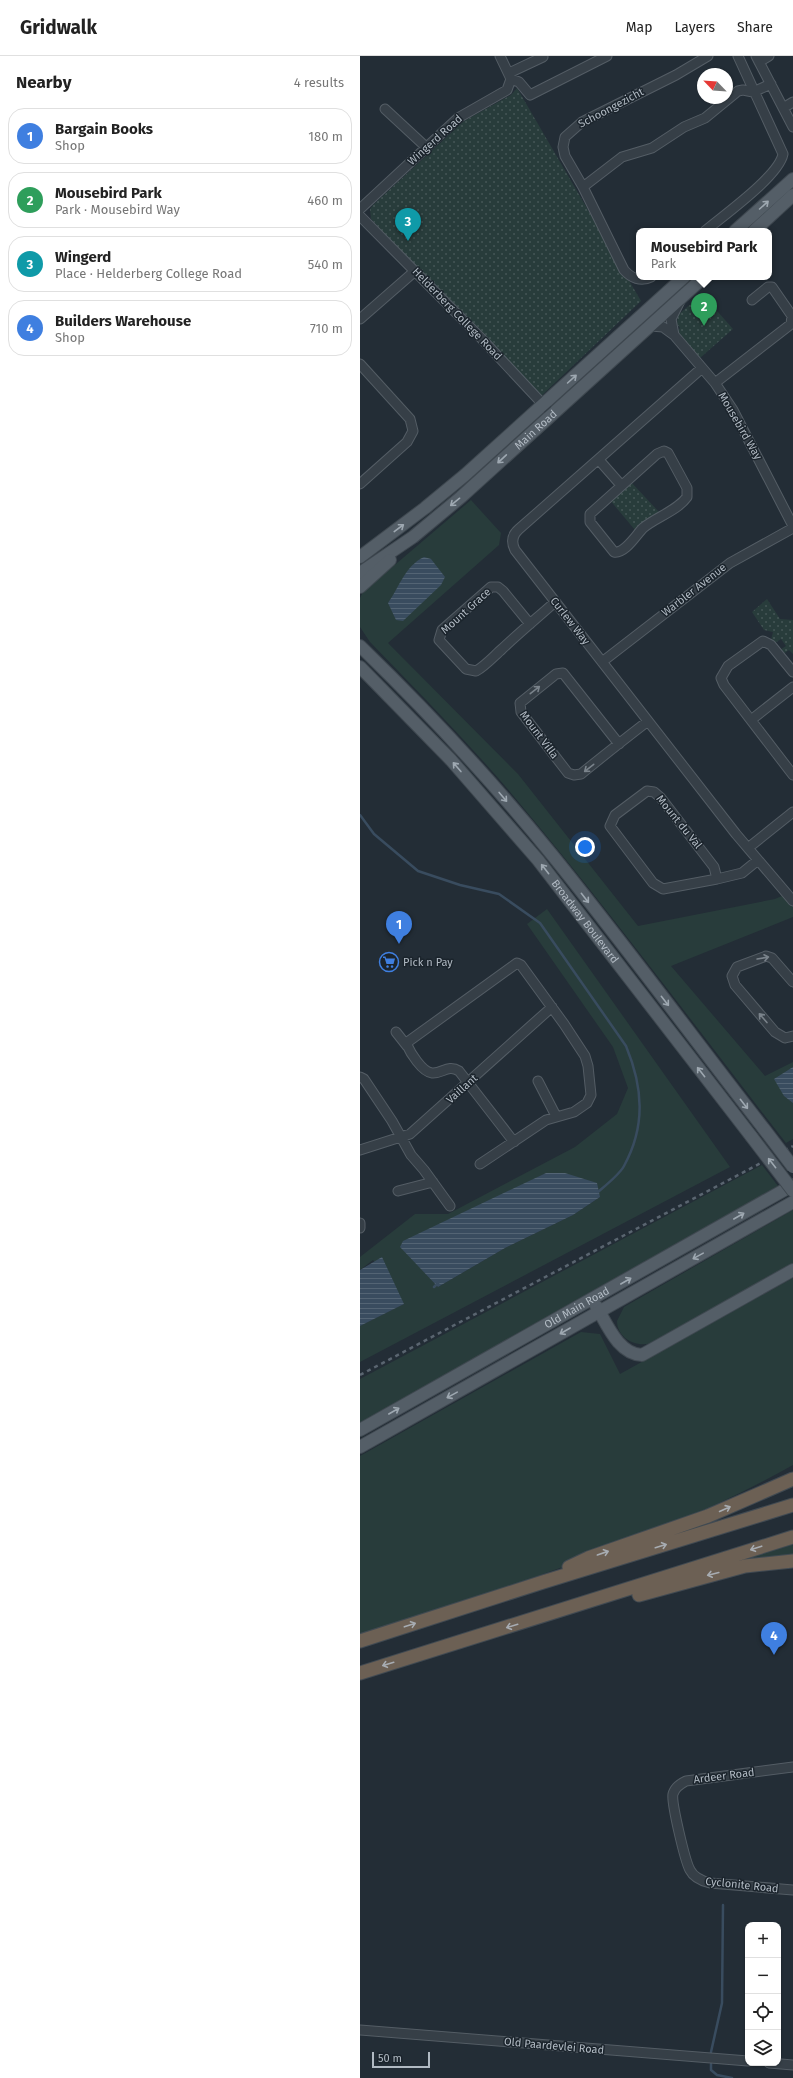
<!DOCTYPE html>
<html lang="en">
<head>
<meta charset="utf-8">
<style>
	:root { --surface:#fff; --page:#f2f2f2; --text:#222; --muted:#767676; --line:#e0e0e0; --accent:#51667e }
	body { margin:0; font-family:"Fira Sans",sans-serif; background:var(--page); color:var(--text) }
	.controls { position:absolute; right:12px; bottom:12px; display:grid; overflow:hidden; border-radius:8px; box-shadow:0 1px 3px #0004 }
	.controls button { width:36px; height:36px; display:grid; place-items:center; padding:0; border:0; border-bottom:1px solid var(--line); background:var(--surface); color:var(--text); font:20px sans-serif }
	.compass { position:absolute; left:337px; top:12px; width:36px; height:36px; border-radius:50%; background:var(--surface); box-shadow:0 1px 3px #0004; rotate:295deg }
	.scale { position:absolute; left:12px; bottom:10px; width:58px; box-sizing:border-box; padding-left:4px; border:2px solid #b1bac3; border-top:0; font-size:11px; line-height:14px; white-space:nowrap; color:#b1bac3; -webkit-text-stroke:3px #1b242c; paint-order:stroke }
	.you { position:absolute; left:225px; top:791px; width:14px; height:14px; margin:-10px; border:3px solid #fff; border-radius:50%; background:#1a73e8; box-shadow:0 0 0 6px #1a73e833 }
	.badge { display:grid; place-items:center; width:26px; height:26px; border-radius:50%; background:var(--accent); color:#fff; font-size:13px; font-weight:700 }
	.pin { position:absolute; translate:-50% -33px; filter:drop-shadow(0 1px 2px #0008) }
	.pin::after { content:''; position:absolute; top:21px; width:14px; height:12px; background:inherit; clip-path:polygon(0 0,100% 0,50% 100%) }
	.popup { position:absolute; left:276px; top:172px; width:136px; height:52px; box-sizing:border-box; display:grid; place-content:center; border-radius:8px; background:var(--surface); filter:drop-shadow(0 1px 3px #0005); font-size:13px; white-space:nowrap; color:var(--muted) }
	.popup b { font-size:15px; color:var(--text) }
	.popup::after { content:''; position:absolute; left:50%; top:100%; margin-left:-8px; border:8px solid transparent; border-top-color:var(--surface) }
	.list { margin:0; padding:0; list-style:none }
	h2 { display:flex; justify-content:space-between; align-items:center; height:52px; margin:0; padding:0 16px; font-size:17px }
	h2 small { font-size:13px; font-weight:400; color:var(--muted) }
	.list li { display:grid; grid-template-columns:26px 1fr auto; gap:12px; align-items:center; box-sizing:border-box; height:56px; margin:0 8px 8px; padding:0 8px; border:1px solid var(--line); border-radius:16px }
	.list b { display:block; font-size:15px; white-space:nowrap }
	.list p { margin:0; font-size:13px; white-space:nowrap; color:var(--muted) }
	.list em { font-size:13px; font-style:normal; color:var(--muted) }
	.icon { flex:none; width:22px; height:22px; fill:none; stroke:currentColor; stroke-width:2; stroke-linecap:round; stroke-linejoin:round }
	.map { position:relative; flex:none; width:433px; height:2022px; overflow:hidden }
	header { display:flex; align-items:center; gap:24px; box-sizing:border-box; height:56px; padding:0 20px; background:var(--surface); border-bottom:1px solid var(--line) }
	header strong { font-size:19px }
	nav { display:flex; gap:22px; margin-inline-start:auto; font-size:14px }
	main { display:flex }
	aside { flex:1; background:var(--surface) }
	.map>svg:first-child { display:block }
</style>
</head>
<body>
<header>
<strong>Gridwalk</strong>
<nav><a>Map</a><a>Layers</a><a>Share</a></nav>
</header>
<main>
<aside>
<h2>Nearby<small>4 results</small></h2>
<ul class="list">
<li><span class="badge" style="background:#3f7fe0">1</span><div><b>Bargain Books</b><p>Shop</p></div><em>180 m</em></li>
<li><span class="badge" style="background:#2e9e5b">2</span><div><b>Mousebird Park</b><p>Park · Mousebird Way</p></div><em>460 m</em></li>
<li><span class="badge" style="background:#0f9aa8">3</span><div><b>Wingerd</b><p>Place · Helderberg College Road</p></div><em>540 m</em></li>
<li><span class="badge" style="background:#3f7fe0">4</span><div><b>Builders Warehouse</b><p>Shop</p></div><em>710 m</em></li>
</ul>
</aside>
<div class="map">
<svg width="433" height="2022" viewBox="0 0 433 2022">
	<defs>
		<pattern id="park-dots" width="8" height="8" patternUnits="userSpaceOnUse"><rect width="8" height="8" fill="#283c3b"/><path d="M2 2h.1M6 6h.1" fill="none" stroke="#455656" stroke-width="1.8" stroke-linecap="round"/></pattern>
		<pattern id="water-rules" width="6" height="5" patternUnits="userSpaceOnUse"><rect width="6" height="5" fill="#394c5f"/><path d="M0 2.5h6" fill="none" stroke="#536474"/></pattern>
	</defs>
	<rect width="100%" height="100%" fill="#232d36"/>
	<path fill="#283c3b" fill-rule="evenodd" d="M111,444l30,33 -2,12 -111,98 130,131 120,152 137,-27 9,-4 9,11v11l-122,49 94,110 28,-14v77l-7,4c-88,-113 -173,-228 -265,-338 -47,-57 -100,-110 -151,-163l-10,-15v-29l3,-6z
		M187,853l183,258 -370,195v-36l44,-22 -31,-44 -13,10v-13l55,-43h33l127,-67 42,-33 11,-26 -15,-41 -86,-123zM186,1117l54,24 -27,18 -68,33 -67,39 -37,-40z
		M402,1109l16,21 -418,237v-44z
		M433,1154v53l-142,80c-15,5 -34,-5 -34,-22l7,-14z
		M433,1222v187c-134,75 -287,123 -433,169v-178l221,-124 19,2 20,40z
		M433,1487v14l-61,5z"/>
	<path fill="url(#park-dots)" d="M157,32l124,213 -103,98 -167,-180 -1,-10 3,-4 91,-84 47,-26z
		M342,238l31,35 -33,29 -23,-27 3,-3 -3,-4 1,-9z
		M270,425l29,31 -24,18 -26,-31z
		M407,543l13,20 13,1v34l-4,-4 -6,4 -3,-4 6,-4 -5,-7 -6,4 -4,-3 2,-8 -9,-2 -12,-18z"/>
	<path fill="url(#water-rules)" d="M64,501l7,2 14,18 -4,8 -38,36 -7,-1 -8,-17c12,-17 17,-37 36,-46z
		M433,1011v36l-9,-7 -10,-17z
		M186,1117h19l32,10 3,14 -27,18 -68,33 -67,39 -38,-40 3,-6z
		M22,1201l22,47 -44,22v-56z"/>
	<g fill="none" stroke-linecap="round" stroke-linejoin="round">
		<path stroke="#394c5f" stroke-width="2.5" d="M0,759l14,19 44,37 42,14 39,9 41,29 86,123c17,41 20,80 -2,120 -5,9 -18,19 -26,26
			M74,1231l5,-5
			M351,1996l11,-49 1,-98
			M351,2008v6l6,5 15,3"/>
		<g stroke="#545d65" stroke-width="11">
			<path id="minor" d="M396,0l37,71
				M399,6l10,-6
				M149,17l34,-16
				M151,23l8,3 11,13 77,-39
				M393,36l18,-8
				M423,52l10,-6
				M25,53l41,38
				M223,131l39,-30 30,-9 32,-21 21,-9 33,-27 5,-1 10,2
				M0,153l98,-91 49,-28 4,-11 -11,-23
				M0,160l121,122 71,76
				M345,175c19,-16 74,-55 78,-77l-45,-98
				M291,221c-10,5 -20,1 -27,-7l-41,-83 -18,-31 -2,-9 2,-10 17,-15 94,-47 32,-19
				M0,263l55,-48
				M291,270l12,1 11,8 41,48 18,27 60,116
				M314,279l-3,-16 9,-18
				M0,308l50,55 3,12 -6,11 -47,42
				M342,312l-183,161c-7,6 -8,13 -4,21l221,284 57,67
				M355,327l76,-59 1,-8 -20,-29h-4l-16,13
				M304,395l4,2 19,35v9c-10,14 -31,20 -44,31 -7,7 -18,26 -29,24l-24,-30v-8l67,-60z
				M239,404l22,25
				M170,568l-27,-33 -5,-4h-7l-49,43 -3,10 27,29 10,2c9,-5 18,-15 26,-22 17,-16 35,-31 53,-47
				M242,606l128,-99 63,-35
				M433,616l-22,-27 -8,-4 -35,25 -7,12 3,7 69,90
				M391,664l42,-33
				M259,688l-56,-71 -7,1 -36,29 1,9 47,61 6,2 7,-1c22,-18 45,-36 67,-53
				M287,735l7,1 7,6 53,69 3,12 -54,10 -10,-6 -43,-57 5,-11z
				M388,792l45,-36
				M357,823l25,-6 16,-13
				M433,926l-21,-24 -6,-2 -29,11 -5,9 3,9 40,47 10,6 8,-2
				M36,976l11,14
				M0,1021l4,2 28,42 19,34 13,15 26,36
				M178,1025l18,35
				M0,1094l50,-16 142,-127
				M120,1108l66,-44 28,-8 13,-9 4,-8 -3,-29 -3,-10 -21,-32 -43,-59 -4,-2 -108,78 -2,4c3,7 15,27 25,28 10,1 16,-9 27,-2l55,71
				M38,1135l35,-9
				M0,1167v5
				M433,1711l-107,14c-6,3 -11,6 -13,13 -2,8 12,67 17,76 4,8 12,11 20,13l83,7
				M0,1974l388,31
				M409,2007l24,2"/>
		</g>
		<g stroke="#3f4850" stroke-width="14">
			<g id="major">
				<path d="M375,175l58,-52"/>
				<path d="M394,175l39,-36"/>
				<path d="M0,501l65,-49 40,-33 219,-198"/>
				<path id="s1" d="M0,517l53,-36 48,-40 243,-220"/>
				<path d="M0,531l30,-27"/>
				<path d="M0,590c68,66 133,136 193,210 72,89 140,182 211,273"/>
				<path id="s2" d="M0,611l91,93 87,100 213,276"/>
				<path d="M236,1250c11,18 22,48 46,49l151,-85"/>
				<path id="s3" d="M0,1374l433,-245"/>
				<path d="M0,1391l433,-245"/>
			</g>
		</g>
		<g stroke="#414a52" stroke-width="15">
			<path id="highway" d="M209,1511l19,-9 120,-42 85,-37
				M279,1539l106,-29 48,-5
				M0,1585l183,-59 250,-77
				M0,1617l433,-136"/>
		</g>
		<use href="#minor" stroke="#363f47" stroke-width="9"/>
		<use href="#major" stroke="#545e67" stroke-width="12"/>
		<use href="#highway" stroke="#6c6054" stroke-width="13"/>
		<path stroke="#5a6570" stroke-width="2.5" stroke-dasharray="4 4" stroke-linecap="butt" d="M0,1319l433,-229"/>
		<g stroke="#3f4850" stroke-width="14" stroke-linecap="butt">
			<path id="major-bridge" d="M404,1073l29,38
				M391,1080l42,55"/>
		</g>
		<use href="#major-bridge" stroke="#545e67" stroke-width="12"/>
	</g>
	<defs><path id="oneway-shaft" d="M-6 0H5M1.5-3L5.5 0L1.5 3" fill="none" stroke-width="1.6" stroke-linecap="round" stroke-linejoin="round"/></defs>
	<g stroke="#9ea8b1">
		<use href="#oneway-shaft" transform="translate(404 149) rotate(-42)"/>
		<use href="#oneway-shaft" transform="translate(212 323) rotate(-42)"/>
		<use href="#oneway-shaft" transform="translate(142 403) rotate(137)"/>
		<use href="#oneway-shaft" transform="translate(95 446) rotate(141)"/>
		<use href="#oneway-shaft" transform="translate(39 472) rotate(-37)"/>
		<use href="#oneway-shaft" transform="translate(97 711) rotate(-131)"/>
		<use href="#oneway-shaft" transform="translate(143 741) rotate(50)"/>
		<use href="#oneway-shaft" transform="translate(185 813) rotate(-128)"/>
		<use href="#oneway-shaft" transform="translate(225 842) rotate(52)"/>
		<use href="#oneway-shaft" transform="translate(305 945) rotate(52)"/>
		<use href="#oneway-shaft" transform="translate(341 1016) rotate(-128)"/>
		<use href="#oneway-shaft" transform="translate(384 1048) rotate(52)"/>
		<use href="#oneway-shaft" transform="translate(412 1107) rotate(-128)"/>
		<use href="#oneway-shaft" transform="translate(379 1160) rotate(-30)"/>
		<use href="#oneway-shaft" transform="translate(338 1200) rotate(151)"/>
		<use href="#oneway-shaft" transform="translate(266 1225) rotate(-30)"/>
		<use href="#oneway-shaft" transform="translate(205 1275) rotate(150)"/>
		<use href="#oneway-shaft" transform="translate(92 1339) rotate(151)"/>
		<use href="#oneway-shaft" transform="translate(34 1355) rotate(-30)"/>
	</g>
	<g stroke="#7a838b">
		<use href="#oneway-shaft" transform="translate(175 634) rotate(-38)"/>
		<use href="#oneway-shaft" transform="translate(229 712) rotate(142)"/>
		<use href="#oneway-shaft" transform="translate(403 902) rotate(-10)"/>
		<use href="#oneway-shaft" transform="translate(403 962) rotate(-131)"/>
	</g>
	<g stroke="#a7acb2">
		<use href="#oneway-shaft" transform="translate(365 1453) rotate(-24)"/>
		<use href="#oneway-shaft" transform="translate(301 1490) rotate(-17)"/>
		<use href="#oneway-shaft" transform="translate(396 1492) rotate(162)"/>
		<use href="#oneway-shaft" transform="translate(243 1497) rotate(-19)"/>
		<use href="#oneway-shaft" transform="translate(353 1518) rotate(166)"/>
		<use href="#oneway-shaft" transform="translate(50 1569) rotate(-18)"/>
		<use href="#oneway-shaft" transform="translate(152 1570) rotate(163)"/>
		<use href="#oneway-shaft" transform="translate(28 1608) rotate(163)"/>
	</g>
	<defs>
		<g id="supermarket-ring" transform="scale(1)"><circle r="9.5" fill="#1b242c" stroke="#3f7fe0" stroke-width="1.5"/><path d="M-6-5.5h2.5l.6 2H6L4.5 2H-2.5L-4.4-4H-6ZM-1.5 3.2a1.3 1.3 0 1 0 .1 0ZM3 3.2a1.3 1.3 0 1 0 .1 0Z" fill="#3f7fe0"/></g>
	</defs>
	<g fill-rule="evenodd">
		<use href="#supermarket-ring" x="29" y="906"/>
	</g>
	<g text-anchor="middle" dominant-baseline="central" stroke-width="3" stroke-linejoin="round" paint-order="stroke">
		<g font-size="11" fill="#b1bac3" stroke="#1b242c">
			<text transform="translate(251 52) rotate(-28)">Schoongezicht</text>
			<text transform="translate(75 84) rotate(-42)">Wingerd Road</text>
			<text transform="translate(97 258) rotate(46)">Helderberg College Road</text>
			<text transform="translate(380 370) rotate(60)">Mousebird Way</text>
			<text stroke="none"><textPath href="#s1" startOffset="227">Main Road</textPath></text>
			<text transform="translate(334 534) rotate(-38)">Warbler Avenue</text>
			<text transform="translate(106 555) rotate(-42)">Mount Grace</text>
			<text transform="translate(210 565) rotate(52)">Curlew Way</text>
			<text transform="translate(179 679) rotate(53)">Mount Villa</text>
			<text transform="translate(319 766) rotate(51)">Mount du Val</text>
			<text stroke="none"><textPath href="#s2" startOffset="340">Broadway Boulevard</textPath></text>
			<text transform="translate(102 1033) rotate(-42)">Vaillant</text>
			<text stroke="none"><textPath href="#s3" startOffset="249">Old Main Road</textPath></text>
			<text transform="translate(364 1720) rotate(-7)">Ardeer Road</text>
			<text transform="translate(382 1829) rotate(6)">Cyclonite Road</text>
			<text transform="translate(194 1990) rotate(5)">Old Paardevlei Road</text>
		</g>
		<g font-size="11" fill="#b1bac3" stroke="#1b242c" text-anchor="start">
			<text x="43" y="906">Pick n Pay</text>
		</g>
	</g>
</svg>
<div class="controls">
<button>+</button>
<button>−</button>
<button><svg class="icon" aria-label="locate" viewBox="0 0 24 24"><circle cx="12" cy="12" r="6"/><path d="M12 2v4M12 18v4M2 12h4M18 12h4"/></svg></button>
<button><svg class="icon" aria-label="layers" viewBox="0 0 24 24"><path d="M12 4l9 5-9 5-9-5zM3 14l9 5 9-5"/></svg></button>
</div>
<svg class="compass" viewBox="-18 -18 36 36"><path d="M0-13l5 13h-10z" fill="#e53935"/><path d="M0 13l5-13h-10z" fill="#767676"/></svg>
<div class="scale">50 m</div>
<div class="you"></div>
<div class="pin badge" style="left:39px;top:888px;background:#3f7fe0">1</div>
<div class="pin badge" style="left:344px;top:270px;background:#2e9e5b">2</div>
<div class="popup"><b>Mousebird Park</b>Park</div>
<div class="pin badge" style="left:48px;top:185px;background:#0f9aa8">3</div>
<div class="pin badge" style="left:414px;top:1599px;background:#3f7fe0">4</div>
</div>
</main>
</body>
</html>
